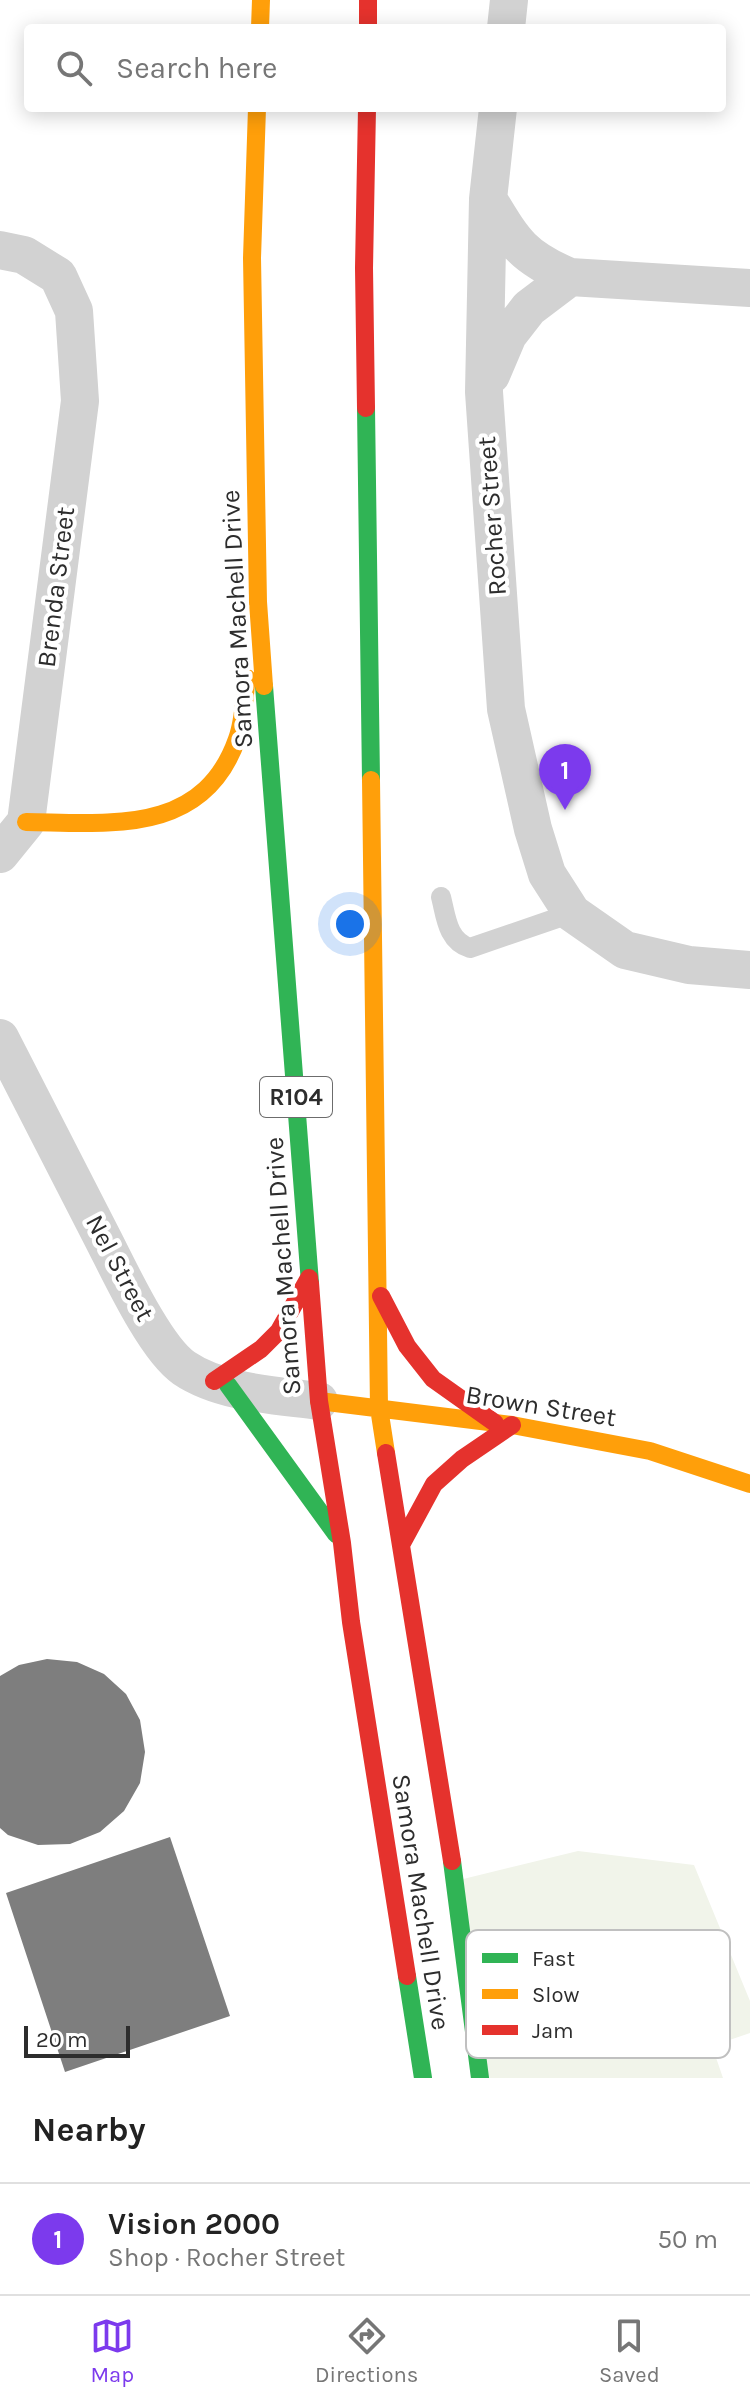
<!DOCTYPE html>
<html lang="en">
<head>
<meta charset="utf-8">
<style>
	:root { --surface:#fff; --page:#f2f2f2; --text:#222; --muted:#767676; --line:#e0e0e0; --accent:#7c3aed }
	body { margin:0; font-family:Karla,sans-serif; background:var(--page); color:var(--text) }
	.scale { position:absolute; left:24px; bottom:20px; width:106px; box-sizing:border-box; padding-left:8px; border:4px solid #2d2d2d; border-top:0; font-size:22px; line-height:28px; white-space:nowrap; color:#2d2d2d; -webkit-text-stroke:6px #fff; paint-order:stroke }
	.you { position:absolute; left:350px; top:924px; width:28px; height:28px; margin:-20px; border:6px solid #fff; border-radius:50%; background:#1a73e8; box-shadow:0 0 0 12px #1a73e833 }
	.badge { display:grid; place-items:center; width:52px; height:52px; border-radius:50%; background:var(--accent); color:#fff; font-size:26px; font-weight:700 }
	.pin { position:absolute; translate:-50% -66px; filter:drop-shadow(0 2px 4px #0008) }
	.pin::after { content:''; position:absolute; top:42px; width:28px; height:24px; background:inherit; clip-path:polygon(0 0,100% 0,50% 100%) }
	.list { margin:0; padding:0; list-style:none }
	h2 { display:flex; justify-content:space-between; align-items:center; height:104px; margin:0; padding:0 32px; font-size:34px }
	h2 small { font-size:26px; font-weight:400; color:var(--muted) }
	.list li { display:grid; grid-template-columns:52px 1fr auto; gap:24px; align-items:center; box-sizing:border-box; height:112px; padding:0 32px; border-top:2px solid var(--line) }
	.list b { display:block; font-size:30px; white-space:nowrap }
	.list p { margin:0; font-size:26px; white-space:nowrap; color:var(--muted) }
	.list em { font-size:26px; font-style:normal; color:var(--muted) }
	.icon { flex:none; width:44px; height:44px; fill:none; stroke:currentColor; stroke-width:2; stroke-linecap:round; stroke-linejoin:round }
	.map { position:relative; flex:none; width:750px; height:2078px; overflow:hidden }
	.search { position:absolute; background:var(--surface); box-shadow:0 4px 20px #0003; left:24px; right:24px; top:24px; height:88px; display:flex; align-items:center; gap:20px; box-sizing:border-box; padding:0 28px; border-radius:8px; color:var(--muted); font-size:30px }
	.sheet { height:216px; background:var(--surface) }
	nav { display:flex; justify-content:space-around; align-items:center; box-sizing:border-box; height:112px; border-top:2px solid var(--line); background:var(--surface); font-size:22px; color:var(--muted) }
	nav a { display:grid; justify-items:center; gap:4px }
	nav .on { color:var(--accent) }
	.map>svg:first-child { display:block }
</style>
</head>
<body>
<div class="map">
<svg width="750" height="2078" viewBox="0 0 750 2078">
	<rect width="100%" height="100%" fill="#fff"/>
	<path fill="#f1f4ea" d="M578,1851l116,14 56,136v32l-38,13 11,32h-235l-33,-197z"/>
	<path fill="#7e7e7e" d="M47,1659l30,3 27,12 22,20 14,26 5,32 -5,31 -16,28 -24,21 -30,12 -32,1 -30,-10 -8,-7v-152l19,-11z
		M170,1837l60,179 -165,56 -59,-179z"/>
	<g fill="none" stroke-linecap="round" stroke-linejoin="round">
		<path stroke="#d2d2d2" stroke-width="20" d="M441,897c5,19 6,44 29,51l102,-35"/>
		<path stroke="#d2d2d2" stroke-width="38" d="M506,28l3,-28
			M498,108l-10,91 -4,193 22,317 27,120 14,45 25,39 53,37 64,15 61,5
			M488,199c26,43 34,58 82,78l180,11
			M0,250l24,5 34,21 16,35 6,90 -54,421 -26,32
			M491,375l17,-40 21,-27 41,-31
			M0,1038c34,67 69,134 103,201 17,33 52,109 81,129 37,25 91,27 135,33"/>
		<path stroke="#30b455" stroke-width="18" d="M366,408l5,372
			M264,686l46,597
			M228,1385l108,149
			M452,1861l28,217
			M407,1976l16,102"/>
		<path stroke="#ff9f0a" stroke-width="18" d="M260,28l1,-28
			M257,108l-5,150 6,344 6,84
			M371,780l8,628 7,45
			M26,822c83,1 177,14 211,-83 7,-19 7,-41 10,-61
			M319,1401l193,24 138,26 100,33"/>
		<path stroke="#e5322d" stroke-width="18" d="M368,0v28
			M366,408l-2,-140 3,-160
			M310,1283l9,118 23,142 9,79 56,354
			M381,1296l26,50 26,33 62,44
			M214,1381l47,-32 18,-18 30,-53
			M386,1453l66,408
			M401,1545l33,-61 28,-25 50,-34"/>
	</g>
	<g text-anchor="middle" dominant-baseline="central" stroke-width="8" stroke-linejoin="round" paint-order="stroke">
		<rect fill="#fff" stroke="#6c6c6c" stroke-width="2" x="260" y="1077" width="72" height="40" rx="6"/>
		<g font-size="24" font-weight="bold" fill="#2d2d2d">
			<text x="296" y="1097">R104</text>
		</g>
		<g font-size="26" fill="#2d2d2d" stroke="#fff">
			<text transform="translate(492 516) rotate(-94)">Rocher Street</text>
			<text transform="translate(56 587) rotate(-83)">Brenda Street</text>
			<text transform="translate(237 619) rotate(-93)">Samora Machell Drive</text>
			<text transform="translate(283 1266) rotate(-94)">Samora Machell Drive</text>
			<text transform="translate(120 1268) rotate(62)">Nel Street</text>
			<text transform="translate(541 1406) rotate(9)">Brown Street</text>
			<text transform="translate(421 1902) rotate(81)">Samora Machell Drive</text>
		</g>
	</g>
	<rect x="466" y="1930" width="264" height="128" rx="12" fill="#fff" stroke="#c0c0c0" stroke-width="2"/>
	<rect x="482" y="1953" width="36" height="10" fill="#30b455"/>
	<rect x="482" y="1989" width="36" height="10" fill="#ff9f0a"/>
	<rect x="482" y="2025" width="36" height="10" fill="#e5322d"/>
	<g font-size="22" fill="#2d2d2d">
		<text x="532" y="1966">Fast</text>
		<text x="532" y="2002">Slow</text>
		<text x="532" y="2038">Jam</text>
	</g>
</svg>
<div class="scale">20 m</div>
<div class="you"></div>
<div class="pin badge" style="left:565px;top:810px">1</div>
<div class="search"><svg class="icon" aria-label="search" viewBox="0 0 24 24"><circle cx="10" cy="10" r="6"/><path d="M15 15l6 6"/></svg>Search here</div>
</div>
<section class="sheet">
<h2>Nearby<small></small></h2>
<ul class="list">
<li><span class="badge">1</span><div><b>Vision 2000</b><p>Shop · Rocher Street</p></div><em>50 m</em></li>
</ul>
</section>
<nav>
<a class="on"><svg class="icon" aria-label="map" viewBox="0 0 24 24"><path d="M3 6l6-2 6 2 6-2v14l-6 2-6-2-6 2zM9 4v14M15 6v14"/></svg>Map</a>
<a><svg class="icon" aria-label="directions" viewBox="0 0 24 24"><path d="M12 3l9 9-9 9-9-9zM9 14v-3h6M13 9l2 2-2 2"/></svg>Directions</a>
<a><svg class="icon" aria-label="saved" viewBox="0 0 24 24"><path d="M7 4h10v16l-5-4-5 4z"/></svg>Saved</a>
</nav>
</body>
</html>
